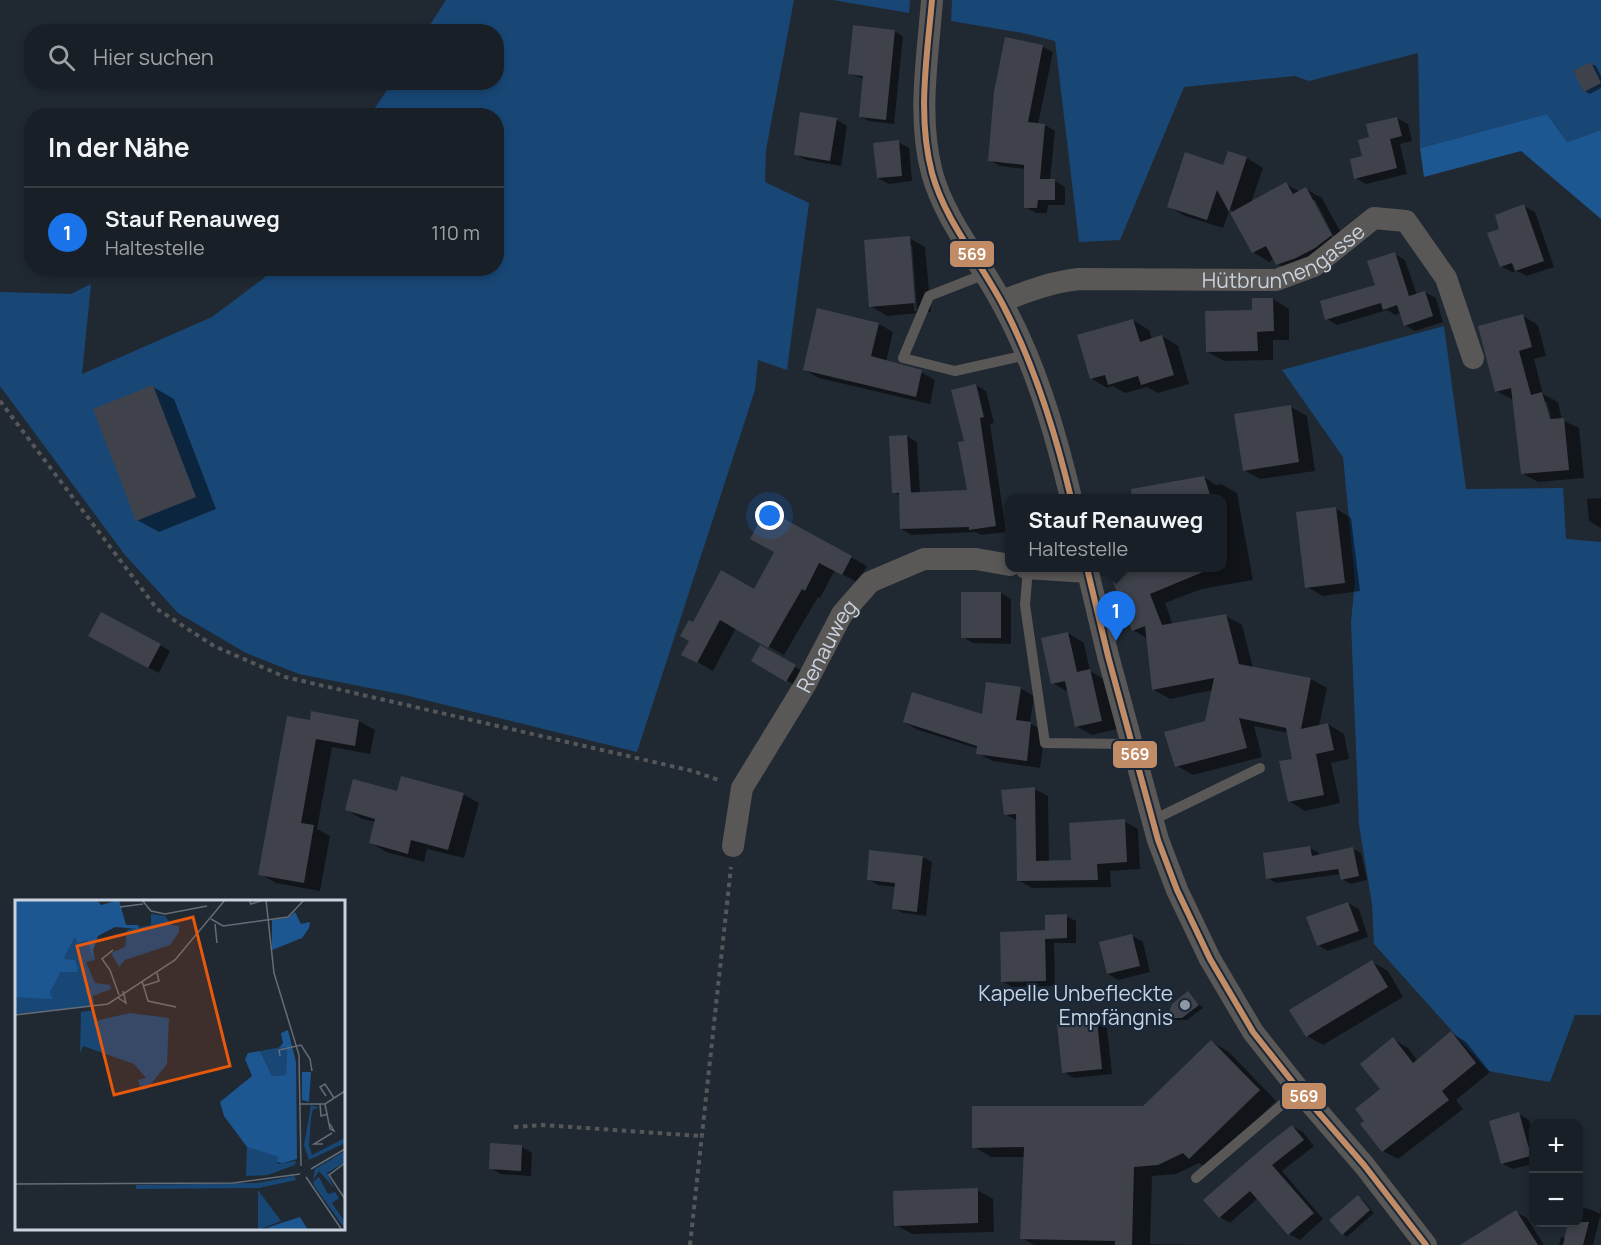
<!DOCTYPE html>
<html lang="de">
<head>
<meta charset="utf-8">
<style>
	:root { --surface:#181f26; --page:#252c32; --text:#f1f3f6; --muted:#9fa2a7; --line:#363d43; --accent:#1a73e8 }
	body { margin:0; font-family:Manrope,sans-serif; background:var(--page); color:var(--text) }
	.controls { position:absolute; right:18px; bottom:18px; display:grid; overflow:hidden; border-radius:12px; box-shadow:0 3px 9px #0003 }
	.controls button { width:54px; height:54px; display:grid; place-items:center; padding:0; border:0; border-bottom:2px solid var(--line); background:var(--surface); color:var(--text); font:30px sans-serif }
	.you { position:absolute; left:770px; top:516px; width:21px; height:21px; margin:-15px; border:4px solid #fff; border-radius:50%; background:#1a73e8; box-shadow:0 0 0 9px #1a73e833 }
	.badge { display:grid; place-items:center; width:39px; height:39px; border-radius:50%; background:var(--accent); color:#fff; font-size:20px; font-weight:700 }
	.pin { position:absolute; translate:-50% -50px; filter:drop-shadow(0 2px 3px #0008) }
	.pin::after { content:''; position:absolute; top:32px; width:21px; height:18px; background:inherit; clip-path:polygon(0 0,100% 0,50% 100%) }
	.popup { position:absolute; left:1005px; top:494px; width:222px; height:78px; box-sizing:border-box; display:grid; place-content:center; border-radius:12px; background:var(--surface); filter:drop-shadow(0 2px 4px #0005); font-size:20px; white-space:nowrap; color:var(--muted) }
	.popup b { font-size:22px; color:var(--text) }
	.popup::after { content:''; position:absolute; left:50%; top:100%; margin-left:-12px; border:12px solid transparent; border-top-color:var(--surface) }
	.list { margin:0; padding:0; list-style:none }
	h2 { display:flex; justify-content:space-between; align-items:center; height:78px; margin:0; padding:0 24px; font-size:26px }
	h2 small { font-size:20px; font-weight:400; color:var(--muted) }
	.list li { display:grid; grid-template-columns:39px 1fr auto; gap:18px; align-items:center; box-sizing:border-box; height:90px; padding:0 24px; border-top:2px solid var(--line) }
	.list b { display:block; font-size:22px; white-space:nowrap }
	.list p { margin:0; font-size:20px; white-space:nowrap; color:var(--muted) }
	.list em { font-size:20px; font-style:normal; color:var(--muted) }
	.icon { flex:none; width:33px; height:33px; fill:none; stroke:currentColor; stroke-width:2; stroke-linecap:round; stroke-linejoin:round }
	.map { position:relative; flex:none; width:1601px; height:1245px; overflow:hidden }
	.search { position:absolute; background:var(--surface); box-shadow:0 3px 9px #0003; left:24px; top:24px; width:480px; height:66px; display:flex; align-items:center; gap:15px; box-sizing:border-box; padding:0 21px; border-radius:24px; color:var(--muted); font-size:22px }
	.panel { position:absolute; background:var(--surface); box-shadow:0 3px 9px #0003; left:24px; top:108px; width:480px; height:168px; border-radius:24px }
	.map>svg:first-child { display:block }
</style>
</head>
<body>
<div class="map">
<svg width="1601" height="1245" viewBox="0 0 1601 1245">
	<rect width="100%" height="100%" fill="#202932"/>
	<path fill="#184776" d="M446,0h348l-28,150 -1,32 44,21 -22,167 -29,-10 -3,30 -118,362 -232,-57 -106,-21 -53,-21 -68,-40 -53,-58 -125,-169v-94l71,2 20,-10 -9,90 130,-57 52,-39 6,-9 226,-1v-152l-126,-1 22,-32 104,-1v-50l-70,-1z
		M833,0h77l-1,13z
		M952,0h649v130l-34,12 -20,-28 -127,34 -2,-95 -109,28 -14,-5 -111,11 -64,153 -41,2 -24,-201 -32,-8 -72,-12z
		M1444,326l22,163 97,-1 3,51 35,3v473h-26l-25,67 -62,-11 -114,-127 -2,-40 -13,-79 -8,-203 4,-41 -12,-124 -61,-87z"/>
	<path fill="#1c5791" d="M1547,114l20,28 34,-12v89l-80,-68 -97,26 -4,-29z"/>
	<path fill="#0007" fill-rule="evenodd" d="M894,31l9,5 -9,88 -25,-3 -9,-4 4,-38 -14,-5z
		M1006,39l37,8 10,5 -15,72 7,1 10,6 -5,49 5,1 10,6v18h-17l-1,8h-11l-11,-6v-38l-25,-3 -11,-6z
		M1591,64l5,2 5,10v12l-11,6 -5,-3z
		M802,114l35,6 10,6 -6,40 -35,-6 -11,-6z
		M1397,118l11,6 4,17 -12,3 7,30 -41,10 -10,-6 15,-40z
		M898,142l11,6 3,33 -23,3 -11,-6z
		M1229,153l18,5 16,10 -12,35 35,-19 14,8 6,-3 16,9 25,46 -53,30 -16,-10 -4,-5 -5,3 -16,-10 -19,-39 -4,-4 -7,19 -38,-12 -16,-9 55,-40zM1312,200h3l21,41 -2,1z
		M1524,206l11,6 19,55 -27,9 -10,-5 -5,1 -11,-6v-36z
		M909,238l16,9 6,65 -44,4 -16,-10zM909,246h3l5,65h-3z
		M1395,254l10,6 12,35 8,-3 11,6 7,24 -28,9 -10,-6 -4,-12 -6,2 -8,-5 -50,15 -10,-6 50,-33z
		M1273,299l16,10v31h-16v20l-49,1 -16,-9 46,-41z
		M1523,316l15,9 8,31 -12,3 9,35 15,8 4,18 17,8 5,50 -46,4 -16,-9 -8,-73 -18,-9zM1544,402h3l6,24 -3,1z
		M1133,320l16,10 3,10 10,-4 16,10 11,38 -31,9 -11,-6 -22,6 -12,-7 -6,2 -16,-10z
		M879,324l14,8 -7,30 35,10 14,8 -5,24 -111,-26 -14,-8z
		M976,385l10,6 8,32 -4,1 16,108 -25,3 -5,-3 -64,3 -11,-6 -1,-33 -6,-4 13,-56 10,6 3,52 48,-2 -3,-49z
		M153,387l21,12 42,110 -57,23 -22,-12z
		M1291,407l16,9 8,55 -55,8 -16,-9z
		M1204,477l12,8 5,-1 16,9 16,87 -51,9 -37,14 8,22 53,-9 16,9 11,43 58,11 16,9 -8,38 9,-2 16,10 5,25 -18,4 9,40 -35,8 -16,-10 5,-41 -6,-27 -34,-7 8,31 -69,18 -16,-9 30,-44 6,-32 -43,9 -16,-9 -6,-51 -15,-9 -8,-62h97v-70h-80l-2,-9z
		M1601,498v29h-2l-10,-6 -2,-22z
		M1335,508l16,10 9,73 -37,5 -16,-9z
		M767,511l100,55 -9,17 -23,-13 -15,28 -2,-1 -34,58 -48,-27 -23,43 -30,-17 8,-14 2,-16 62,-33 21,-39z
		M1001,593l10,6v45l-38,-1 -10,-6z
		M1068,633l16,10 6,28 15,9 12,49 -25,6 -16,-9 -7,-33 -16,-10z
		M100,642l60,3 10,6 -11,22z
		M760,647l51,29 -8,14 -50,-29z
		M1020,688l14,8 -4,27 15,9 -5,36 -48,-7 -14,-8 1,-4 -61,-19 -14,-8 79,-6z
		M359,721l16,9 -5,24 -38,-7 -15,82 13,7 -10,55 -44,-8 -16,-9 51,-152z
		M1034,789l14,7 1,66h24l51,-41 14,8 2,40 -30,2 1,16 -79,1 -14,-8v-59l-13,-7z
		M398,793l65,1 16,9 -15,55 -37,-9 -3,13 -38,-10 -16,-10 6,-20 -14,-3 -15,-9z
		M1310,848l9,5v3l33,-8 9,5 6,27 -16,4 -9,-5 -1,-5 -65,9 -8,-5z
		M923,857l9,5 -6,54 -23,-3 -10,-5 3,-21 -18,-2 -10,-6z
		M1348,903l11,6 9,28 -40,14 -10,-6z
		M1066,916l10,5v22h-22l1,43 -43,1 -9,-5 44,-50z
		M1132,936l11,6 7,30 -32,8 -10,-6z
		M1372,962l16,9 15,26 -80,48 -16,-9z
		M1188,993l15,15 -16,12h-14l-5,-3z
		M1097,1022l10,6 5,46 -38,4 -11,-6z
		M1451,1033l15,9 24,30 -34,28 7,9 -65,50 -15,-8 -1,-61 11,-51 15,9 10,13z
		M1212,1042l17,10 47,49 -69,67 -8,-5 -23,11 -24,2 -2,68 53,1h-169l-12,-7 3,-81h-34l-17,-10 170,-39z
		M1519,1114l10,6 5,15v29l-22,5 -10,-6z
		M1292,1126l11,6 11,14 -32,25 41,48 -23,21 -11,-6 -31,-36 -28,25 -10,-6z
		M522,1147l10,6 -1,23 -30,-2 -11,-6z
		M977,1190l16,9 1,33 -82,2 -16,-9z
		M1358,1197l5,3 11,13 -27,24 -4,-3z
		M1578,1206l14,4 8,4 1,-7v11l-1,-1 -7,28h-34l2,-8 5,1 12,-16z
		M1516,1212l11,6 17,27h-81z"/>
	<path fill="#3f424b" d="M853,25l42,5 -9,90 -27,-3 4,-41 -15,-2z
		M1005,37l38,8 -15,77 17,2 -5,55h15v21h-17l-1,8h-13v-43l-36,-4 6,-69z
		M1591,62l10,21 -17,9 -11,-21z
		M800,112l37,6 -7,43 -36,-6z
		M1397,117l5,19 -12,3 7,29 -43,11 -4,-20 12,-3 -4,-16 11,-3 -3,-13z
		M899,140l3,36 -25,2 -4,-35z
		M1228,151l19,6 -18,55 -12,-22 -10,30 -40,-13 18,-55 38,13z
		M1286,182l7,12 13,-7 26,48 -17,13 -19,10 -20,7 -10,-19 -14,7 -22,-40z
		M1524,204l20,57 -29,10 -3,-8 -12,4 -13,-34 12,-4 -4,-14z
		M910,236l5,67 -46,4 -5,-67z
		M1395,252l14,44 16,-5 8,25 -29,10 -7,-21 -14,5 -2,-7 -56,17 -5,-19 55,-16 -8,-24z
		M1252,298h21l1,33 -17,1 1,19 -52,1 -1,-41 47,-1z
		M817,308l62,15 -8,33 51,14 -6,27 -113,-27z
		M1523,314l9,33 -13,4 12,44 11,-3 8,27 14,-1 5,52 -48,4 -10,-86 -16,4 -17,-66z
		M1133,319l7,23 22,-7 12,40 -33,10 -3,-9 -30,9 -3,-10 -15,4 -13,-44z
		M976,384l8,33 -4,1 16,108 -27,4v-3l-69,2 -1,-36 68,-3 -9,-48 6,-1 -13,-51z
		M153,385l43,112 -60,24 -43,-112z
		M1291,405l8,57 -56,9 -9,-57z
		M907,435l4,58h-19l-3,-57z
		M1204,476l7,22h-79l-1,-9z
		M1336,507l9,76 -40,5 -9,-76z
		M766,509l86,47 -10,19 -23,-12 -14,28 -3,-2 -34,59 -48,-28 -23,43 -16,-8 8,-14 -9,-5 9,-16 4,2 28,-52 33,19 20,-37 -24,-13z
		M1121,567h94l-65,27 12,31 64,-11 13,50 72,14 -10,51 27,-6 6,27 -18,4 8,41 -36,7 -9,-41 13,-2 -6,-31 -47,-10 8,30 -72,19 -11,-35 41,-11 9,-43 -62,12 -7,-64 -13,5 -23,-59z
		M961,592h40v46h-40z
		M101,612l60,32 -13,24 -60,-32z
		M1068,632l9,40 13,-3 12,52 -27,6 -10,-46 -14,3 -10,-46z
		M760,645l36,20 -10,17 -35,-21z
		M986,682l35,5 -5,33 15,2 -4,39 -51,-7 1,-8 -74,-24 9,-30 70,22z
		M311,711l48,9 -4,26 -39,-7 -15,84 13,2 -10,58 -46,-8 29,-159 23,4z
		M401,776l63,17 -16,57 -37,-10 -3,14 -39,-11 6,-24 -30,-9 8,-31 44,12z
		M1035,787l1,74 35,-1 -2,-37 56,-4 2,43 -30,2 1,16 -81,1 -1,-67 -12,1 -3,-25z
		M1310,846l2,10 41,-9 6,29 -18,4 -3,-11 -72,10 -3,-26z
		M869,850l54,6 -6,56 -25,-3 3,-26 -28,-3z
		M1348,902l11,29 -42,15 -11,-29z
		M1067,914v24l-22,1v-4l1,46 -45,1 -1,-50 45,-2v-15z
		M1132,934l8,32 -33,8 -8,-32z
		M1372,960l16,27 -82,50 -17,-27z
		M1188,991l11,14 -17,13h-15l5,-14z
		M1097,1020l5,49 -40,4 -5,-49z
		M1451,1031l25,32 -34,28 7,9 -67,52 -22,-28 4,-3 -9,-12 25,-20 -20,-25 33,-27 20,26z
		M1211,1040l49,50 -71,69 -6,-6 -25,12 -24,2 -2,78h-17v-4l-95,-2 4,-92 -52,1v-42h171z
		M1519,1112l12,44 -30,8 -12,-43z
		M1292,1125l12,15 -32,25 42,48 -26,22 -38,-44 -31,27 -16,-18 62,-54z
		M490,1143l32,2 -1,26 -32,-2z
		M978,1188v35l-84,3 -1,-35z
		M1358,1195l12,15 -28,25 -13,-15z
		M1516,1210l22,35h-78z
		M1568,1222h21l-6,23h-20z"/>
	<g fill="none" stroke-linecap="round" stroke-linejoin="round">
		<path stroke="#555658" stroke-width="4" stroke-dasharray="4.5 4.5" stroke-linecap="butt" d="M0,401l157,208 57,37 71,31 408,94 28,10
			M514,1127l29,-2 157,11
			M690,1245l41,-378"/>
		<path stroke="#5a5757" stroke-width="10" d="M985,274l-56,22 -26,62 52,13 71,-16
			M1028,568l-3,37 20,138 86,1
			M1153,820l107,-52
			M1196,1178l103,-88"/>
		<g stroke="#5a5757" stroke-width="22">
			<path d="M932,0c-4,56 -15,117 0,173 13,47 46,85 69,128 34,61 54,130 70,197"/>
			<path id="s1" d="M1002,301c26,-10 49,-19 77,-22l197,1 38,-14 60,-48 32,3 40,57 27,80"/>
			<path d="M1026,568l62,4"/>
			<path d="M1087,568l21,88 50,184 19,50 33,69 43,73 46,58 65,75 62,80"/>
			<path id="s2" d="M733,846l9,-58 63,-103 37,-71 28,-32 54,-23h52l34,6"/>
		</g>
		<g stroke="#18283a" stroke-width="10">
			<path id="bus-1" d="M932,0c-5,57 -15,116 0,173 13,48 48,88 71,132 32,61 52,126 68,193
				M1087,568l21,88 50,184 19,50 33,69 43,73 46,58 65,75 62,80"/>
		</g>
		<use href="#bus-1" stroke="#c18c65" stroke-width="6"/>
	</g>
	<circle fill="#8e98a2" stroke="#18283a" stroke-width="2" cx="1185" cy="1005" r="6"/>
	<g text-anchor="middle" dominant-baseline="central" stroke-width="4.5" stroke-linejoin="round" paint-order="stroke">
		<g font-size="21" fill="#c9d3df" stroke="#18283a">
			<text stroke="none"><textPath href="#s1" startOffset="291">Hütbrunnengasse</textPath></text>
			<text stroke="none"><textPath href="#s2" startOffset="224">Renauweg</textPath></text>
		</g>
		<g font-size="21" fill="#c9d3df" stroke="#18283a" text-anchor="end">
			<text x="1173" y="993">Kapelle Unbefleckte<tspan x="1173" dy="24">Empfängnis</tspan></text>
		</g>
	</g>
	<g transform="translate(15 900)">
		<rect width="330" height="330" fill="#202932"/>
		<path d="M136,14l14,2 7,9 7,1v6l-9,13 -45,15 -6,7 -8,-14 14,-6 2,-17 24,-5zM60,37l12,3 4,6 4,14 -9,2 9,21 15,2 1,4 -18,7 1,10 -79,8v-17l35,-4 11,-21 17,-1 -16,-12zM79,110l1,11 35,-8 39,5 -2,46 -20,25 -6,1 -3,-10 8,-2 -12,-14 -51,-18 -3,7 1,-41zM272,146l-1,29 -14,1 -12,-25zM296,205l8,3 -6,1 -2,9 -2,27 3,10 33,-17v5l-36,17 -5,-15zM232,247l31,10 -1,7 19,-3 -1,4 -27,10 -22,1zM330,251v11l-18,11 7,15 -15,-17 -6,9 2,-11zM279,276l2,4 -37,8 -123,1v-4l122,-2zM304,277l9,17 7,-2 4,6 -7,5 13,19v7l-30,-42 -2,-5zM243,290l23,31 -23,9z" fill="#184776"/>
		<path d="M0,0h82l4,5 18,-5 7,25h12l1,4 -24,-2 -17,9 -5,14 2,10 -8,-20 -9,3 -3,-6 -12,22 12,1 3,12h-17l-11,21 3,6 -38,-2zM280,12l6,12 9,-2 -1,6 -7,10 -30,12v-30l16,-2zM273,130l8,32 1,97 -14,4 -6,-1 1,-5 -31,-10 -23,-31 -4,-14 32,-26 -7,-17 3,-6 12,-2 12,25 14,-1 1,-28 -8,1 4,-5 -2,-10zM287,172h9l-2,30 -7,-2zM285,317l8,13h-46l10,-4z" fill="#1c5791"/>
		<path fill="none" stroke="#646d77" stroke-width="1.5" d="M127,0l9,11 14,3 42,-8M234,0l2,4 13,-4M251,0l8,73 25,82 2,111M105,7l23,-3M196,19l12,7 65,-9 16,-17M200,24l2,19M98,50l-11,9 8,11 9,25M127,81l6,20 28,6M128,86l16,-5 -2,-8M102,97l9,6 -3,-12M0,115l93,-11 67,-44 50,-60M265,156l-1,-6 22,-5 9,14 2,12M311,196l-6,-9 5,-3 9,14M284,204h26l20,-13M305,204l1,12 7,-2M310,204l5,25 4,2 -4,-7M308,244h-9l18,-11M330,263l-16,12 16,24M296,269l34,-20M291,277l36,53M0,284l218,-1 67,-9"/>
		<path fill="#e8590c" fill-opacity="0.15" stroke="#e8590c" stroke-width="3" d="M178,17l37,149 -116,29 -37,-149z"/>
		<rect width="330" height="330" fill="none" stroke="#c9d3df" stroke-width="3"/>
	</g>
	<g stroke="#18283a" stroke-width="2">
		<rect x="949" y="240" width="46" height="28" rx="6" fill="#c18c65"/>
		<rect x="1112" y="740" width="46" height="29" rx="6" fill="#c18c65"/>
		<rect x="1281" y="1082" width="46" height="28" rx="6" fill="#c18c65"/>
	</g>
	<g font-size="16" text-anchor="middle" font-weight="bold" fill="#fff">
		<text x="972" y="260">569</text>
		<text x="1135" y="760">569</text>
		<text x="1304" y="1102">569</text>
	</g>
</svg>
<div class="controls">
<button>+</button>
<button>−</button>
</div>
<div class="you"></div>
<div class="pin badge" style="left:1116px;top:641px">1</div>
<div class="popup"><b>Stauf Renauweg</b>Haltestelle</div>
<div class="search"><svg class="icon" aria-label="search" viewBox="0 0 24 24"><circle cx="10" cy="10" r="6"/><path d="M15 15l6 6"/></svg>Hier suchen</div>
<section class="panel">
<h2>In der Nähe<small></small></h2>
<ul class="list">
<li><span class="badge">1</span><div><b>Stauf Renauweg</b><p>Haltestelle</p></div><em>110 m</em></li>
</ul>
</section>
</div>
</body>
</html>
